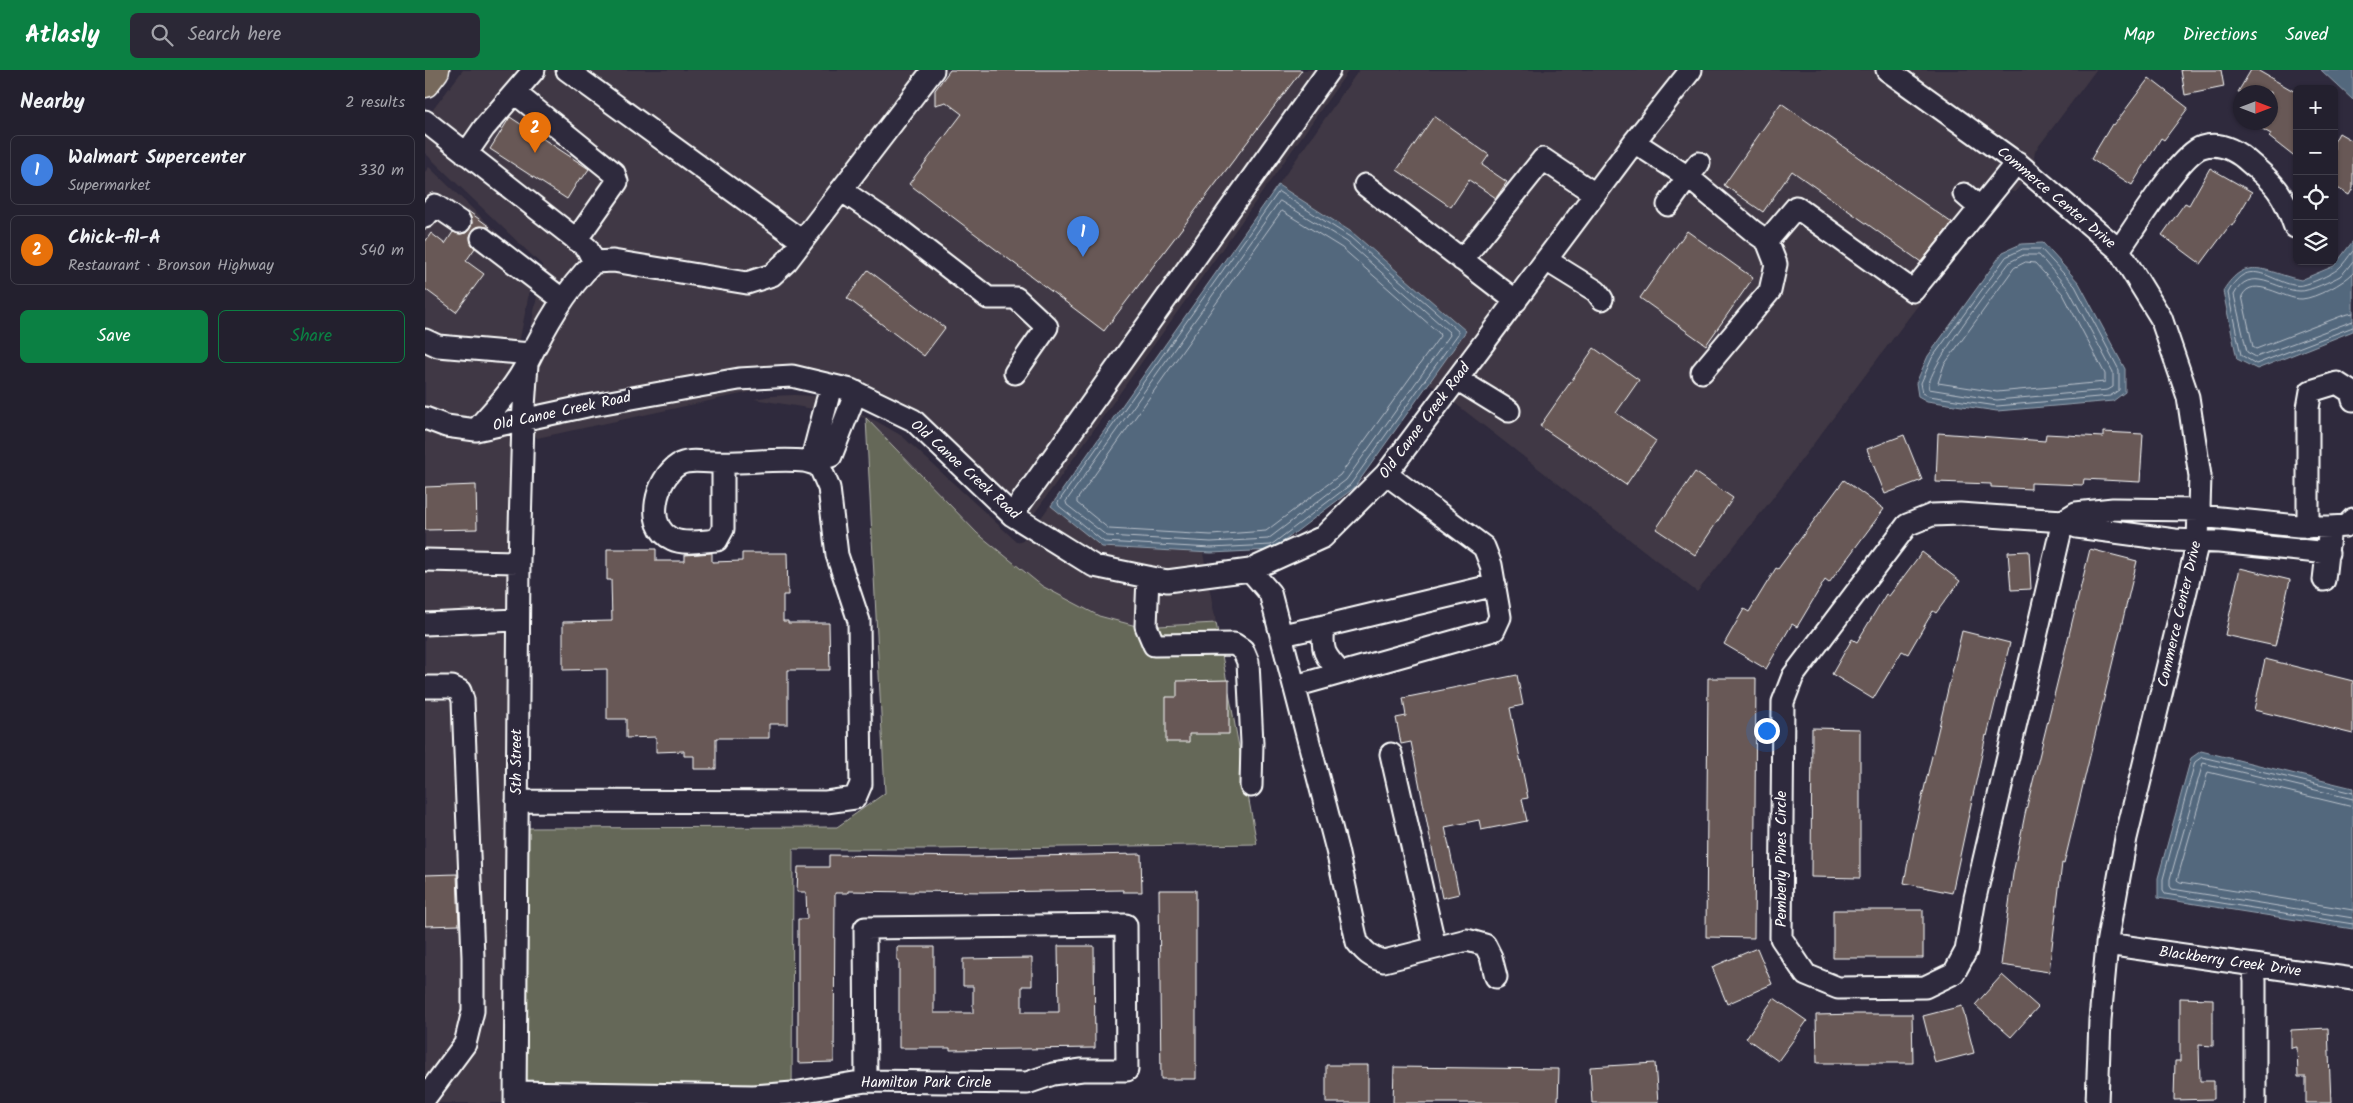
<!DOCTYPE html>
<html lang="en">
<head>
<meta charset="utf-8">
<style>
	:root { --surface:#23202e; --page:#2b2836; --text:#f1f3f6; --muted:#a3a3aa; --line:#403e4a; --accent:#0b8043 }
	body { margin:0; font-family:Kalam,sans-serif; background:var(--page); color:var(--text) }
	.controls { position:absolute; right:15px; top:15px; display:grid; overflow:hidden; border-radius:8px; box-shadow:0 1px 4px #0004 }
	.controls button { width:45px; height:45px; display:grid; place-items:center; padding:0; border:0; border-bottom:1px solid var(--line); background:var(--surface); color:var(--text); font:25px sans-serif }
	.compass { position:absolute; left:1808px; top:15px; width:45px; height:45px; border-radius:50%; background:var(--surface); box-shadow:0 1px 4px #0004; rotate:90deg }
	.you { position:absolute; left:1341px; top:660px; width:18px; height:18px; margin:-12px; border:4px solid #fff; border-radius:50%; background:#1a73e8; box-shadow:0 0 0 8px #1a73e833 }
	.badge { display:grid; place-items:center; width:32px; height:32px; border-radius:50%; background:var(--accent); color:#fff; font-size:16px; font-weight:700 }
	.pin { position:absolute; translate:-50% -41px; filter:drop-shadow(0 1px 2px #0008) }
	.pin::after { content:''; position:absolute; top:26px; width:18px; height:15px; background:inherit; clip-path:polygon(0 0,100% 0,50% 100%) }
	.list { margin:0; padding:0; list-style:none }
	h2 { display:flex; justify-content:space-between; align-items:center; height:65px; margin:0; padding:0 20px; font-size:21px }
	h2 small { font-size:16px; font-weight:400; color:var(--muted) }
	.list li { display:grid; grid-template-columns:32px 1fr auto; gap:15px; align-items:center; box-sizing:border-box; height:70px; margin:0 10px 10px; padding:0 10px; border:1px solid var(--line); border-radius:8px }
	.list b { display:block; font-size:19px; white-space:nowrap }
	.list p { margin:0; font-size:16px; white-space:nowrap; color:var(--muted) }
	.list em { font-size:16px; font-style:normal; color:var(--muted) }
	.actions { display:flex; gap:10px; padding:15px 20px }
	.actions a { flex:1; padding:11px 0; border:1px solid var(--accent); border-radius:8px; text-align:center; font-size:18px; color:var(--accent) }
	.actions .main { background:var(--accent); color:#fff }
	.icon { flex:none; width:28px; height:28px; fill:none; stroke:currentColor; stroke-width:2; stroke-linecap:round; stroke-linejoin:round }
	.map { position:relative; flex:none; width:1928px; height:1033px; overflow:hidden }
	header { display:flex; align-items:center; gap:30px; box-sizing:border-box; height:70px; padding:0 25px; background:var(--accent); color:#fff }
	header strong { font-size:24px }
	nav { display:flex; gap:28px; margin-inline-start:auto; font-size:18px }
	.search { width:350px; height:45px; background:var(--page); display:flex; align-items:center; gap:12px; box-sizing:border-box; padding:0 18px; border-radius:8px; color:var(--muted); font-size:19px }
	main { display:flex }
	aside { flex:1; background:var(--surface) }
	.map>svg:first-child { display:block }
</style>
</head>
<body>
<header>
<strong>Atlasly</strong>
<div class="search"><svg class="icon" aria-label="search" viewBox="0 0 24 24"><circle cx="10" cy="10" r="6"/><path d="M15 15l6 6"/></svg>Search here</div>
<nav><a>Map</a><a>Directions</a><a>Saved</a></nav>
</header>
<main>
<aside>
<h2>Nearby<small>2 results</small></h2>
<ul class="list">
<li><span class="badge" style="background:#3f7fe0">1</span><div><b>Walmart Supercenter</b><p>Supermarket</p></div><em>330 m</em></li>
<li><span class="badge" style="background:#e8710a">2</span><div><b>Chick-fil-A</b><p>Restaurant · Bronson Highway</p></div><em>540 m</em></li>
</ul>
<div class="actions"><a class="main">Save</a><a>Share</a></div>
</aside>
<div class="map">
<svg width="1928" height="1033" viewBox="0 0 1928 1033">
	<rect width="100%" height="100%" fill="#2f2a3d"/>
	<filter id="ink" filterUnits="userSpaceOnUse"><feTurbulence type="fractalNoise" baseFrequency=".02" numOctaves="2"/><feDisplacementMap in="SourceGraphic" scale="10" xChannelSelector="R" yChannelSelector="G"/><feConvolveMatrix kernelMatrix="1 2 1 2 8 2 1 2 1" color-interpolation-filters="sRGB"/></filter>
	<g filter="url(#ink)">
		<path fill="#403844" d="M38,0h886l-330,465 -112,-105 -27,-16 -64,-25 -47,-1 -232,50 -21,-35 27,-137 -118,-113v-33z
			M934,0h737l-61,81 -1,6 4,6 -23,29 -6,-1 -7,3 -234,310 -71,88 -268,-209 37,-51 -113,-99 -75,-48z
			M4,97l105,101 -23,115 -3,21 5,10 -37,7 -27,-4 -24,-8v-237z
			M369,325l20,1 16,6 46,19 26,15 115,106 9,-3 32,-45 -7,12 51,41 101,6 13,70 -76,4 -41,-11 -57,-30 -65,-53 -111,-115 -112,-19 17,-3z
			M0,358l44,12h15l1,-3 28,-5 -7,671h-81z"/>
		<path fill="#656758" stroke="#b2b3ac" d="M441,348l111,115 65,53 57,30 41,11 76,-4 41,221 -322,5h-142l-1,254 -266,-2 1,-273 310,-1 48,-34z"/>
		<path fill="#52677d" stroke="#97a4b1" d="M1896,0h32v30z
			M853,115l75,48 113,98 -112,157 -82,62 -61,3 -109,-6 -51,-41z
			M1928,171v90l-96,38 -20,-10 -14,-68c23,-38 44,-18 78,-11l33,-14z
			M1618,173l36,40 46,86v23l-12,9 -116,10 -70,-10 -9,-5 -2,-13 12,-27 75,-104 18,-8z
			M1776,681l152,37v141l-195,-31v-20l33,-120z"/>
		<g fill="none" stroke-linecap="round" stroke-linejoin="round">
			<path stroke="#bac2cb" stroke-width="1" d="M854,122l71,45 108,94v3l-108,151 -79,60 -60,3 -107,-6 -45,-36 -1,-3z
				M855,131l67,41 102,90 1,3 -104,145 -78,59 -57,3 -104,-6 -40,-31 -1,-3z
				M857,141l60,37 97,85 1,3 -100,139 -74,56 -55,4 -102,-6 -32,-26v-3z
				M1598,179h18l34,37 44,84v20l-9,6 -113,10 -68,-10 -6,-3 -2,-10 11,-25 74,-101z
				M1928,181c-5,6 -9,13 -15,18 -8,6 -26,14 -35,16 -26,5 -53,-36 -75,8l13,62 15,9 97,-37
				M1599,185h15l30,35 44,82v15l-5,3 -111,10 -68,-11c-6,-16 67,-109 81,-127z
				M1928,191c-4,5 -8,11 -13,15 -7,4 -32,16 -40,15 -23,0 -50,-28 -66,4l13,57 9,5 97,-36
				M1601,192l9,1 28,31 42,80v8l-108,10 -59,-9 6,-18 70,-97z
				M1928,203c-9,10 -37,25 -51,26 -18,1 -49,-25 -60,-3l11,51 3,2 88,-34 9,-2
				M1928,723l-151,-36 -7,5 -32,117v12l2,3 188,30
				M1928,729l-150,-36 -33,116v7l2,3 181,29
				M1928,737l-145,-35 -31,108 3,2 173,28"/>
		</g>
		<path fill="#675956" stroke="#fff" d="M525,0h352l-198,261 -195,-147 53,-70 -16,-12 -11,3v-15z
			M1756,0h40l3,17 -39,8z
			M1826,0h6l40,23v66l-28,-22 2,-3 -21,-12h21v-30h-33z
			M1724,8l39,30 -24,32 -3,-2 -29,47 -41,-26 21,-35 2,1z
			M1356,33l171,120 -31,39 -129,-91 -29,41 -39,-27z
			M1009,46l55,39 -7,10 25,17 -11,16 -27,-18 -18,27 -54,-37z
			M85,47l79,52 -7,10 -2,-1 -13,21 -77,-50z
			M1914,63l14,8v47l-4,7 -15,-9v-44z
			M1785,98l42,24 -20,34 -2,-1 -29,39 -39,-29 23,-32 4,2z
			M43,141l22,16h-13l-7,9 1,7 4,5 -9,13 18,13 -28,38 -31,-23v-47l6,-9 14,11 8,-12 7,2 6,-1 6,-10z
			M1262,161l66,47 -47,67 -66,-47z
			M443,200l77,58 -21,28 -77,-58z
			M1169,278l45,32 -23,33 40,28 -30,44 -86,-59z
			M1678,362l40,2 -3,48 -56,-3 -1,6 -52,-2v6l-40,-2v-3l-55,-2 2,-49 107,8 1,-7 57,3z
			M1479,365l18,45 -37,14 -18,-45z
			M1270,402l38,26 -38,57 -39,-26z
			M1419,410l40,29 -55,74 -4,-3 -28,47 -5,-3 -26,45 -42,-25 20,-35 5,3 27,-44 2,1z
			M51,415l1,44 -52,1v-43z
			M182,479h49v12h29v-6l27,-2v9l30,-1v-8h45l1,42h-5v26h5v2h41l1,47h-42v54h-19v14h-53v31h-22v-13h-10v-5l-28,1v-15l-30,1v-19h-19v-50l-44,1v-48l49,-1 -1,-41h-4z
			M1665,479l47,12 -73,303 -2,-1 -13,109 -48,-7 12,-91 12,-60z
			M1604,481l2,38 -20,1 -3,-38z
			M1497,482l38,29 -24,32 -3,-2 -25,43 -6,-3 -29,48 -41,-25 20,-35 5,3 29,-48 3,2z
			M1815,498l50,12 -15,66 -50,-11z
			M1537,561l48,12 -23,93 -1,-1 -34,158 -48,-10 10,-52z
			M1840,589l88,22v53l-99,-24z
			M1092,605l6,30 -13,3 18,90 -6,1 5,22 -46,9 -2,-10 -34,7 14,67 -17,4 -31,-156 -10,2 -5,-26 10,-2 -3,-18z
			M1283,608h48l-2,260 -48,-1z
			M804,610v54h-40v8h-23v-45h11v-16z
			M1387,658l48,1v149l-49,-1z
			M716,784l1,38h-19v-2l-140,2 -69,-1v1l-66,-1v2h-13l-1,169 -36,1v-144h9l-1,-27h-9l1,-25h31v-12l146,2z
			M32,804l2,51 -34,1v-51z
			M734,820h37v189h-35z
			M1408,840h90v48h-90z
			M633,876h36l1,102 -145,2v-2h-51v-88h-2v-13h37v66h39v-27h-10v-27l69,-1v28h-10v26h37z
			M1332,878l15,36 -45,20 -15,-37z
			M1577,905l36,32 -27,30 -36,-32z
			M1349,928l33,23 -29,40 -32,-23z
			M1755,928l33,1v47l-14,-1 1,36h14v18l-40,1 1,-39h5z
			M1537,936l12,47 -39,10 -12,-47z
			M1431,944h56l1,49h-96l-1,-48z
			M1903,958l3,75h-25v-26h-8l-1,-30 -6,1v-18z
			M1230,993l3,40h-66l-2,-36z
			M901,995h42v38h-42z
			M969,997l165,2 -1,34h-165z"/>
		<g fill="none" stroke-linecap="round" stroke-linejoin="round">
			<g stroke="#fff" stroke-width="25">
				<path id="minor" d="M142,0l235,171
					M1462,0l134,96 98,84 42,68 27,79 12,79 -2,65 -72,297 -19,106 -7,76 -3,83
					M90,23l99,80 3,9 -41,58
					M0,51l162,127 7,14
					M1209,72l54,35 -20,28
					M41,84l18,-26 50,-58
					M1274,93l-11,14 66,55 13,9 29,-34 117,84 104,-129
					M940,115l151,116
					M416,120l59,40 88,68h28l31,29 -32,46
					M1539,124l16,14
					M0,147l10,-12 25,17
					M57,168l81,62
					M1694,180c15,-21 61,-96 83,-103 19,-6 35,4 48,16 27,23 33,30 45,64
					M1037,190l81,-101 52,35
					M1121,190l50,31 6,8
					M0,270l13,6 93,8
					M1277,302l68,-81 6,-27 -9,-23
					M1032,309l52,32
					M406,316l-17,65 7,8 10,-3 25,-64
					M0,348l21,8 30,4 111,-24 152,-27 53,-3 59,14 62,30 99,95 82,51 73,15 83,-11 73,-33 63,-63 248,-332 57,-72
					M51,360c18,-21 39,-42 51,-67 18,-36 38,-72 67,-101l19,-1 134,22 25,-8 15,-14 146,-191
					M1775,440l-87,-1 -37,4 -13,8 -88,377 -9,53 -12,22 -29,14 -87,1 -32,-13 -25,-37 2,-236 10,-26 114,-151 25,-10 28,-1 103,7 14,6 98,13 44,2 109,11
					M587,445l317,-445
					M1775,446l98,10 32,1
					M1883,457v-119l3,-17 26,-8 14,9 2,8
					M0,490l94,2
					M825,500l20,23 67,257 20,92c8,10 14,16 27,19l83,-21 18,5 6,12 5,20
					M723,507l-2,49 8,19 80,-1 9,6 5,12 4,81 -1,43
					M1899,510l6,-53 16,-1 7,-7
					M0,554l93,-4
					M857,565l42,-9
					M916,603c-17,-18 -20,-22 -17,-47l171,-41
					M870,616l199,-56 6,-13 -9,-52 -7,-18 -98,-73
					M0,617h27l8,4 3,9 10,257v54l-8,33 -40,54
					M966,684l44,193
					M92,731l309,1 29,-4 6,-14 -2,-163 -22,-66 -8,-67 -10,-23c-5,-1 -10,-3 -15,-4 -30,-3 -62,3 -92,1 -11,0 -24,-3 -34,3 -22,14 -34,61 -6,74 12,6 31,2 45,1l6,-11v-66
					M1682,874l246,35
					M1828,896l2,15v122
					M90,1022l238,4 40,-3 73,-12 161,2 26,-9 29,-4h45l-1,-145 -261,3 1,153
					M90,1033l4,-541 4,-141 4,-57"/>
			</g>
			<g stroke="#fff" stroke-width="31">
				<path id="highway" d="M0,13l10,-13"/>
			</g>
			<use href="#minor" stroke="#2f2a3d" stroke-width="21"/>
			<use href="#highway" stroke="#77695c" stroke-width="28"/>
		</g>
	</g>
	<g text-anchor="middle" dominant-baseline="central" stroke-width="5" stroke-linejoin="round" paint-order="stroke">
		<g font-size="15" fill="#fff" stroke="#2f2a3d">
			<text transform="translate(1631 128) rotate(40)">Commerce Center Drive</text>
			<text transform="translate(137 342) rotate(-12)">Old Canoe Creek Road</text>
			<text transform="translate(1000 351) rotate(-53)">Old Canoe Creek Road</text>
			<text transform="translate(540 400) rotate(42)">Old Canoe Creek Road</text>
			<text transform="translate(1755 544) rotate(-77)">Commerce Center Drive</text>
			<text transform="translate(92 692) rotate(-90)">5th Street</text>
			<text transform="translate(1357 789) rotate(-90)">Pemberly Pines Circle</text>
			<text transform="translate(1805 892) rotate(8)">Blackberry Creek Drive</text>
			<text x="501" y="1013">Hamilton Park Circle</text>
		</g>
	</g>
</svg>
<div class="controls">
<button>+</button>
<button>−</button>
<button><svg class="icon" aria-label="locate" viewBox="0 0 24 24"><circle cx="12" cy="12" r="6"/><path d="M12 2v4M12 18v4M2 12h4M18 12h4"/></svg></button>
<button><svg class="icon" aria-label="layers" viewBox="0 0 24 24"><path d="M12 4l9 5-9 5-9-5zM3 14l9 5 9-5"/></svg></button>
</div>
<svg class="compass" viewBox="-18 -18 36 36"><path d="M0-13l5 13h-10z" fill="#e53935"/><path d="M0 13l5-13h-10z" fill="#a3a3aa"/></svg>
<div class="you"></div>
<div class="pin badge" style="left:658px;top:187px;background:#3f7fe0">1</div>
<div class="pin badge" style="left:110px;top:83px;background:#e8710a">2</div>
</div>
</main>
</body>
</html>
